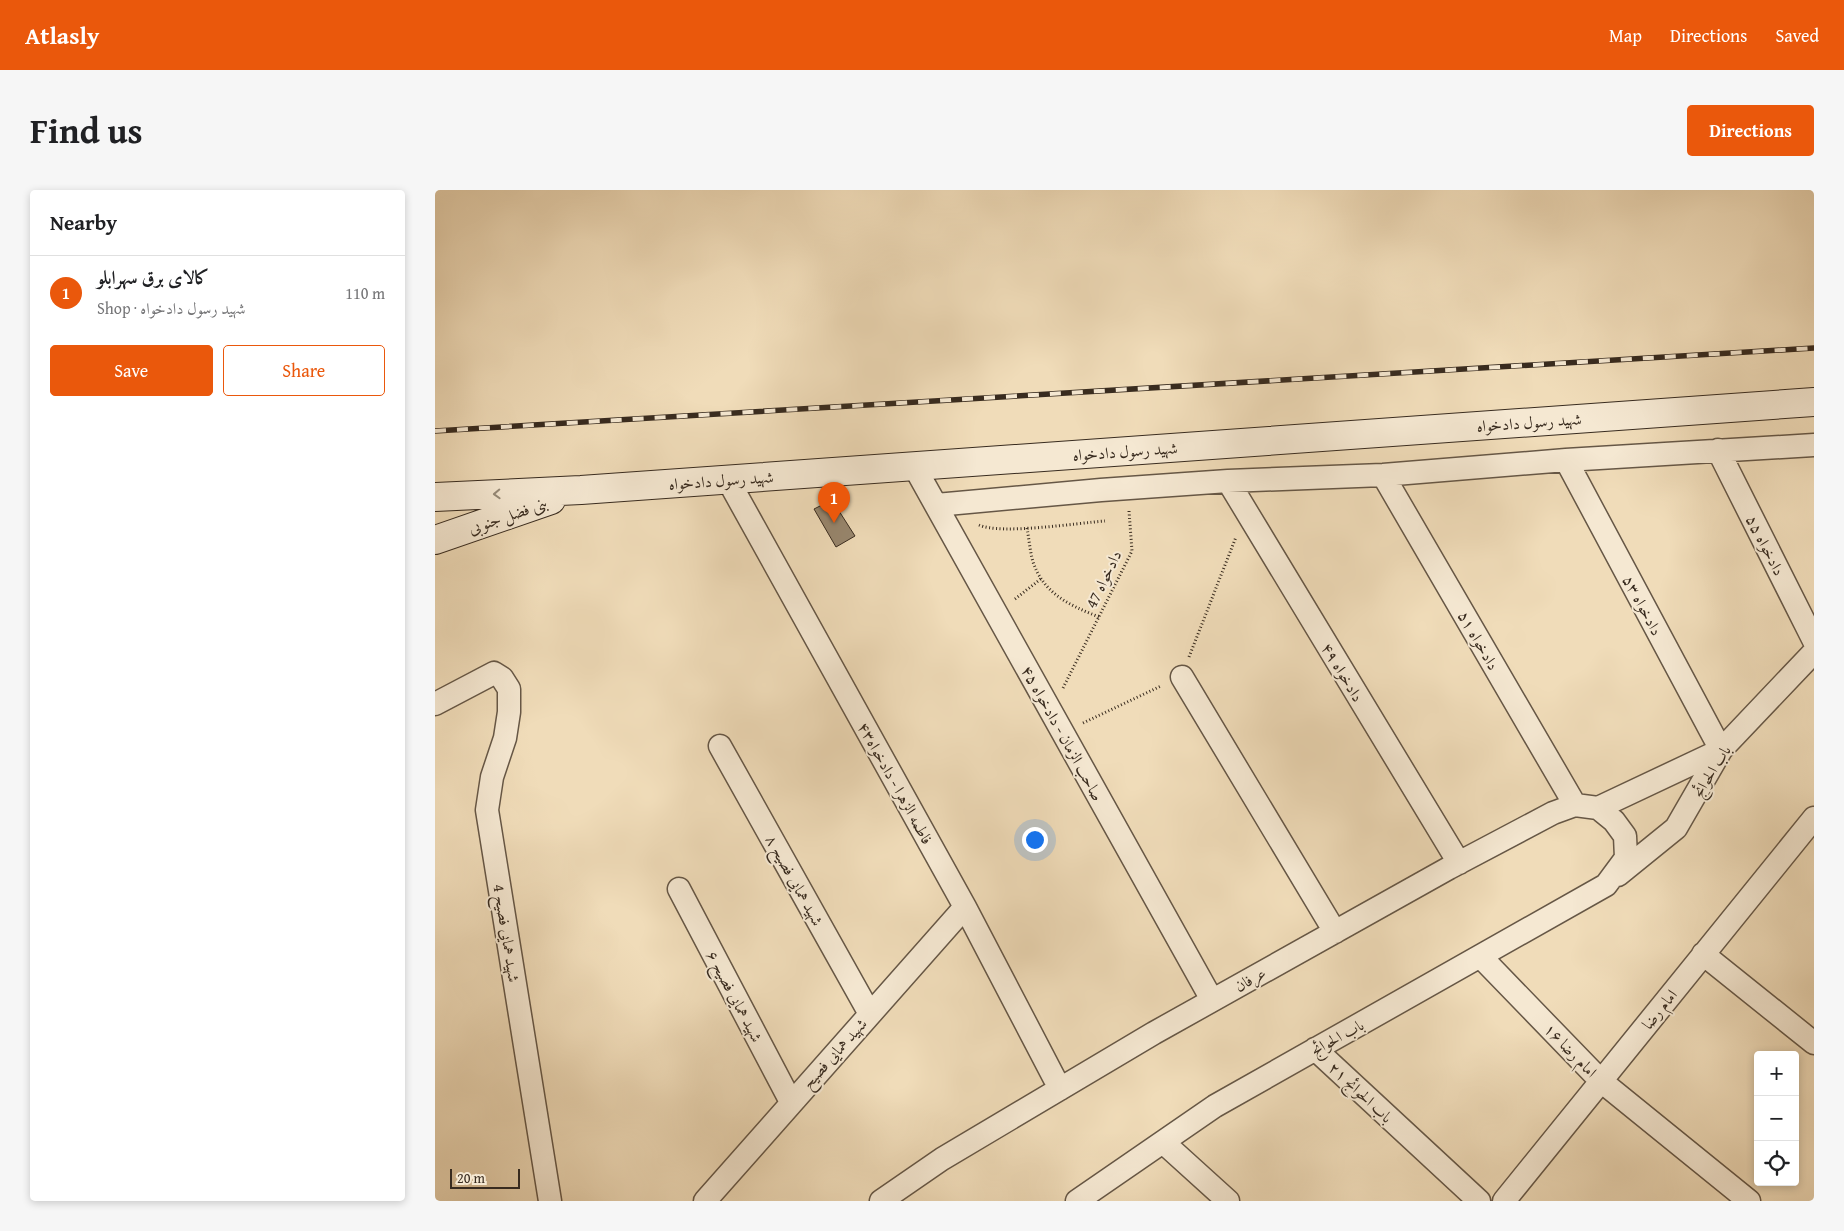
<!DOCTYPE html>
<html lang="en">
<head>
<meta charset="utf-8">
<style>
	:root { --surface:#fff; --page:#f6f6f6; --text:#202124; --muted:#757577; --line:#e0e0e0; --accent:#ea580c }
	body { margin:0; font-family:"Gentium Book Plus",Amiri,serif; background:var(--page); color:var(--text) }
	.controls { position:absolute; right:15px; bottom:15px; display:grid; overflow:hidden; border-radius:5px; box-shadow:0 2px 8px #0003 }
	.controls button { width:45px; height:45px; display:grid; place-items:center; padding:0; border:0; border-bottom:1px solid var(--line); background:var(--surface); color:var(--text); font:25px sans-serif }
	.scale { position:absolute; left:15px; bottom:12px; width:70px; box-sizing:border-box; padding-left:5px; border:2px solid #382b1f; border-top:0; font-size:14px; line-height:18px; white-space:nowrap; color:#382b1f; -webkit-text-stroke:4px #f5e8d2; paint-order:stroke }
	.you { position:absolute; left:599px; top:649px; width:18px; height:18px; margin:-12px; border:4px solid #fff; border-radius:50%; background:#1a73e8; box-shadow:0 0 0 8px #1a73e833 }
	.badge { display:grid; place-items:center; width:32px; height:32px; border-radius:50%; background:var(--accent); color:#fff; font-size:16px; font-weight:700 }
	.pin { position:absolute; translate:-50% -41px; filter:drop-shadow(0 1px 2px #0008) }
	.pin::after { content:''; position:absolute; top:26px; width:18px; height:15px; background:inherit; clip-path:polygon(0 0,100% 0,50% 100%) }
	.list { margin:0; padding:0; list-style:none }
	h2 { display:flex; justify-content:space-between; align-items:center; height:65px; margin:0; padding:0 20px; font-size:21px }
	h2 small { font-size:16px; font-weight:400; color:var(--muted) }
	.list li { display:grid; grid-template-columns:32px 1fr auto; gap:15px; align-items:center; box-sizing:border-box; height:75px; padding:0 20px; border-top:1px solid var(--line) }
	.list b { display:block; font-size:19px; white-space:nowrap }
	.list p { margin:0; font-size:16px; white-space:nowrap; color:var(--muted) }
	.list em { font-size:16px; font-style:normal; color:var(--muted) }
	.actions { display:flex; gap:10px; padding:15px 20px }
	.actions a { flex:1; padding:11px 0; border:1px solid var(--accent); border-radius:5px; text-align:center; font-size:18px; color:var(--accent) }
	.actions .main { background:var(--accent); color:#fff }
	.icon { flex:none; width:28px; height:28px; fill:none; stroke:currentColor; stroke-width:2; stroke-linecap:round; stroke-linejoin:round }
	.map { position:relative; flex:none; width:1379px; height:1011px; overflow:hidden; border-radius:5px }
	header { display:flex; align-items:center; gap:30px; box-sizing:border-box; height:70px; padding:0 25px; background:var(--accent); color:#fff }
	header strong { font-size:24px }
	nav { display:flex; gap:28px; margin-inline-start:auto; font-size:18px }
	.intro { display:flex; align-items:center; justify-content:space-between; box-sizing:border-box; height:120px; padding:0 30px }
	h1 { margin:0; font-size:35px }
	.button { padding:12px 22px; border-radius:5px; background:var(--accent); color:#fff; font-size:18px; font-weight:700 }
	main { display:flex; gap:30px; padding:0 30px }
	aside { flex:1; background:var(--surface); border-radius:5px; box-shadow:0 2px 8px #0003 }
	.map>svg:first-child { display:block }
</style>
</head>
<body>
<header>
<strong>Atlasly</strong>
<nav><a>Map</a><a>Directions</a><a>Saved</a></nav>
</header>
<div class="intro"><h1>Find us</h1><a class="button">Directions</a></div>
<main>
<aside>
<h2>Nearby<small></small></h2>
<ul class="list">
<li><span class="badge">1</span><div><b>کالای برق سهرابلو</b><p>Shop · شهید رسول دادخواه</p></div><em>110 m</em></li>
</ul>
<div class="actions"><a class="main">Save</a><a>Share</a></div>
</aside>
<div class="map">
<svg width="1379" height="1011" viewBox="0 0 1379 1011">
	<rect width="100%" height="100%" fill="#f0dcb9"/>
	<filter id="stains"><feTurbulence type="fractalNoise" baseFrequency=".004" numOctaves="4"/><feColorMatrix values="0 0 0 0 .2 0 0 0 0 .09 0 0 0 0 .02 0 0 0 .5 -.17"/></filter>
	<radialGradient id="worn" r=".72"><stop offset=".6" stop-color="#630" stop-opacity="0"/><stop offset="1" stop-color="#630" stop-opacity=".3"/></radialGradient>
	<path fill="#98876f" stroke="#382b1f" d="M397,310l23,36 -19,11 -22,-38z"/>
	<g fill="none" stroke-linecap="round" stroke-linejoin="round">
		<g stroke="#665746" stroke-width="25">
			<path id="street" d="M1283,260l96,191
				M1131,270l155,290 -123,58
				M479,276l298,534
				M948,285l192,330
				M293,290l237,427 95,182
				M793,291l231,382
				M501,315l165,-15 127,-9 155,-6 183,-15 248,-15
				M747,487l153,255
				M0,514l59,-31 8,5 7,11v23l-4,26 -13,39 -5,33 63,391
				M285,556l150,268
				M1183,685l58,-47 45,-78 93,-98
				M244,699l112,213
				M1268,764l111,89
				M1046,767l120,124 148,120
				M880,859l164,152
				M729,953l64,58
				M270,1011l260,-294
				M446,1011l61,-42 212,-126 295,-165 104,-55 22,-8 23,3 16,13 11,15 1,22 -20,27 -391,221 -138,95
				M1069,1011l310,-383"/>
		</g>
		<g stroke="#382b1f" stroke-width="30">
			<path id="secondary" d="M0,307l146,-7 1233,-88
				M0,350l116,-40"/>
		</g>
		<path stroke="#382b1f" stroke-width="3" stroke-dasharray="1 2.5" stroke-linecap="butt" d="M544,335c22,10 98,-2 126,-4
			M592,338c2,11 3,23 6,34 11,32 36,43 66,55
			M580,409l27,-21
			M754,467l47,-120
			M628,498l69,-137 -3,-40
			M648,533l78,-37"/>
		<use href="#street" stroke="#f5e8d2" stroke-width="22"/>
		<use href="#secondary" stroke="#f5e8d2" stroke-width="28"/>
		<g stroke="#382b1f" stroke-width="5.5">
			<path id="rail" d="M0,241l1379,-83"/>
		</g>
		<use href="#rail" stroke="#f5e8d2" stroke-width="4" stroke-dasharray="11" stroke-linecap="butt"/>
	</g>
	<defs><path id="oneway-chevron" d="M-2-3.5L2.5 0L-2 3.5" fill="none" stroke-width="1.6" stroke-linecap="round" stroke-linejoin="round" transform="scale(1.25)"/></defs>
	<use stroke="#968a78" href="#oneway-chevron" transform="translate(62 304) rotate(178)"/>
	<g text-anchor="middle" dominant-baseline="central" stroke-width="4" stroke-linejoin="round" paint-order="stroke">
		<g font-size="16" fill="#382b1f" stroke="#f5e8d2">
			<text transform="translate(1094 232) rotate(-4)">شهید رسول دادخواه</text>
			<text transform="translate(690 261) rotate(-4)">شهید رسول دادخواه</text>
			<text transform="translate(286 290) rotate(-4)">شهید رسول دادخواه</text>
			<text transform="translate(73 325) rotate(-19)">بنی فضل جنوبی</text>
			<text transform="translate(1331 355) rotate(63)">دادخواه ۵۵</text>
			<text transform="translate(668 389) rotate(-64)">دادخواه 47</text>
			<text transform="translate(1208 415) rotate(62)">دادخواه ۵۳</text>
			<text transform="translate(1044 450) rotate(60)">دادخواه ۵۱</text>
			<text transform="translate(908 482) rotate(59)">دادخواه ۴۹</text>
			<text transform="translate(628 543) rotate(61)">صاحب الزمان - دادخواه ۴۵</text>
			<text transform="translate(1276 581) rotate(-58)">باب الحوائج</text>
			<text transform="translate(461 593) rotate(61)">فاطمه الزهرا - دادخواه۴۳</text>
			<text transform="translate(360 690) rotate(61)">شهید همایی فصیح ۸</text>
			<text transform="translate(72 743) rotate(81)">شهید همایی فصیح 4</text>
			<text transform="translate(815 789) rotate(-29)">عرفان</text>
			<text transform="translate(300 806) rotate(62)">شهید همایی فصیح ۶</text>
			<text transform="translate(1224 819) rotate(-51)">امام رضا</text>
			<text transform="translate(902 847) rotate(-29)">باب الحوائج</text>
			<text transform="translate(1136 860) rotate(46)">امام رضا ۱۶</text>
			<text transform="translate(399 863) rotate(-48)">شهید همایی فصیح</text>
			<text transform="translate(926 902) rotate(43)">باب الحوائج ۲۱</text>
		</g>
	</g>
	<rect width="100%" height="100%" filter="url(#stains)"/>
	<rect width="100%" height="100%" fill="url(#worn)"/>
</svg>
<div class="controls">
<button>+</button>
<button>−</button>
<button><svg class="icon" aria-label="locate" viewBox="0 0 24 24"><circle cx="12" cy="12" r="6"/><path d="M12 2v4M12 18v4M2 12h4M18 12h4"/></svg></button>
</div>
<div class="scale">20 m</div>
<div class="you"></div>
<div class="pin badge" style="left:399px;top:333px">1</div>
</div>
</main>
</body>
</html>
